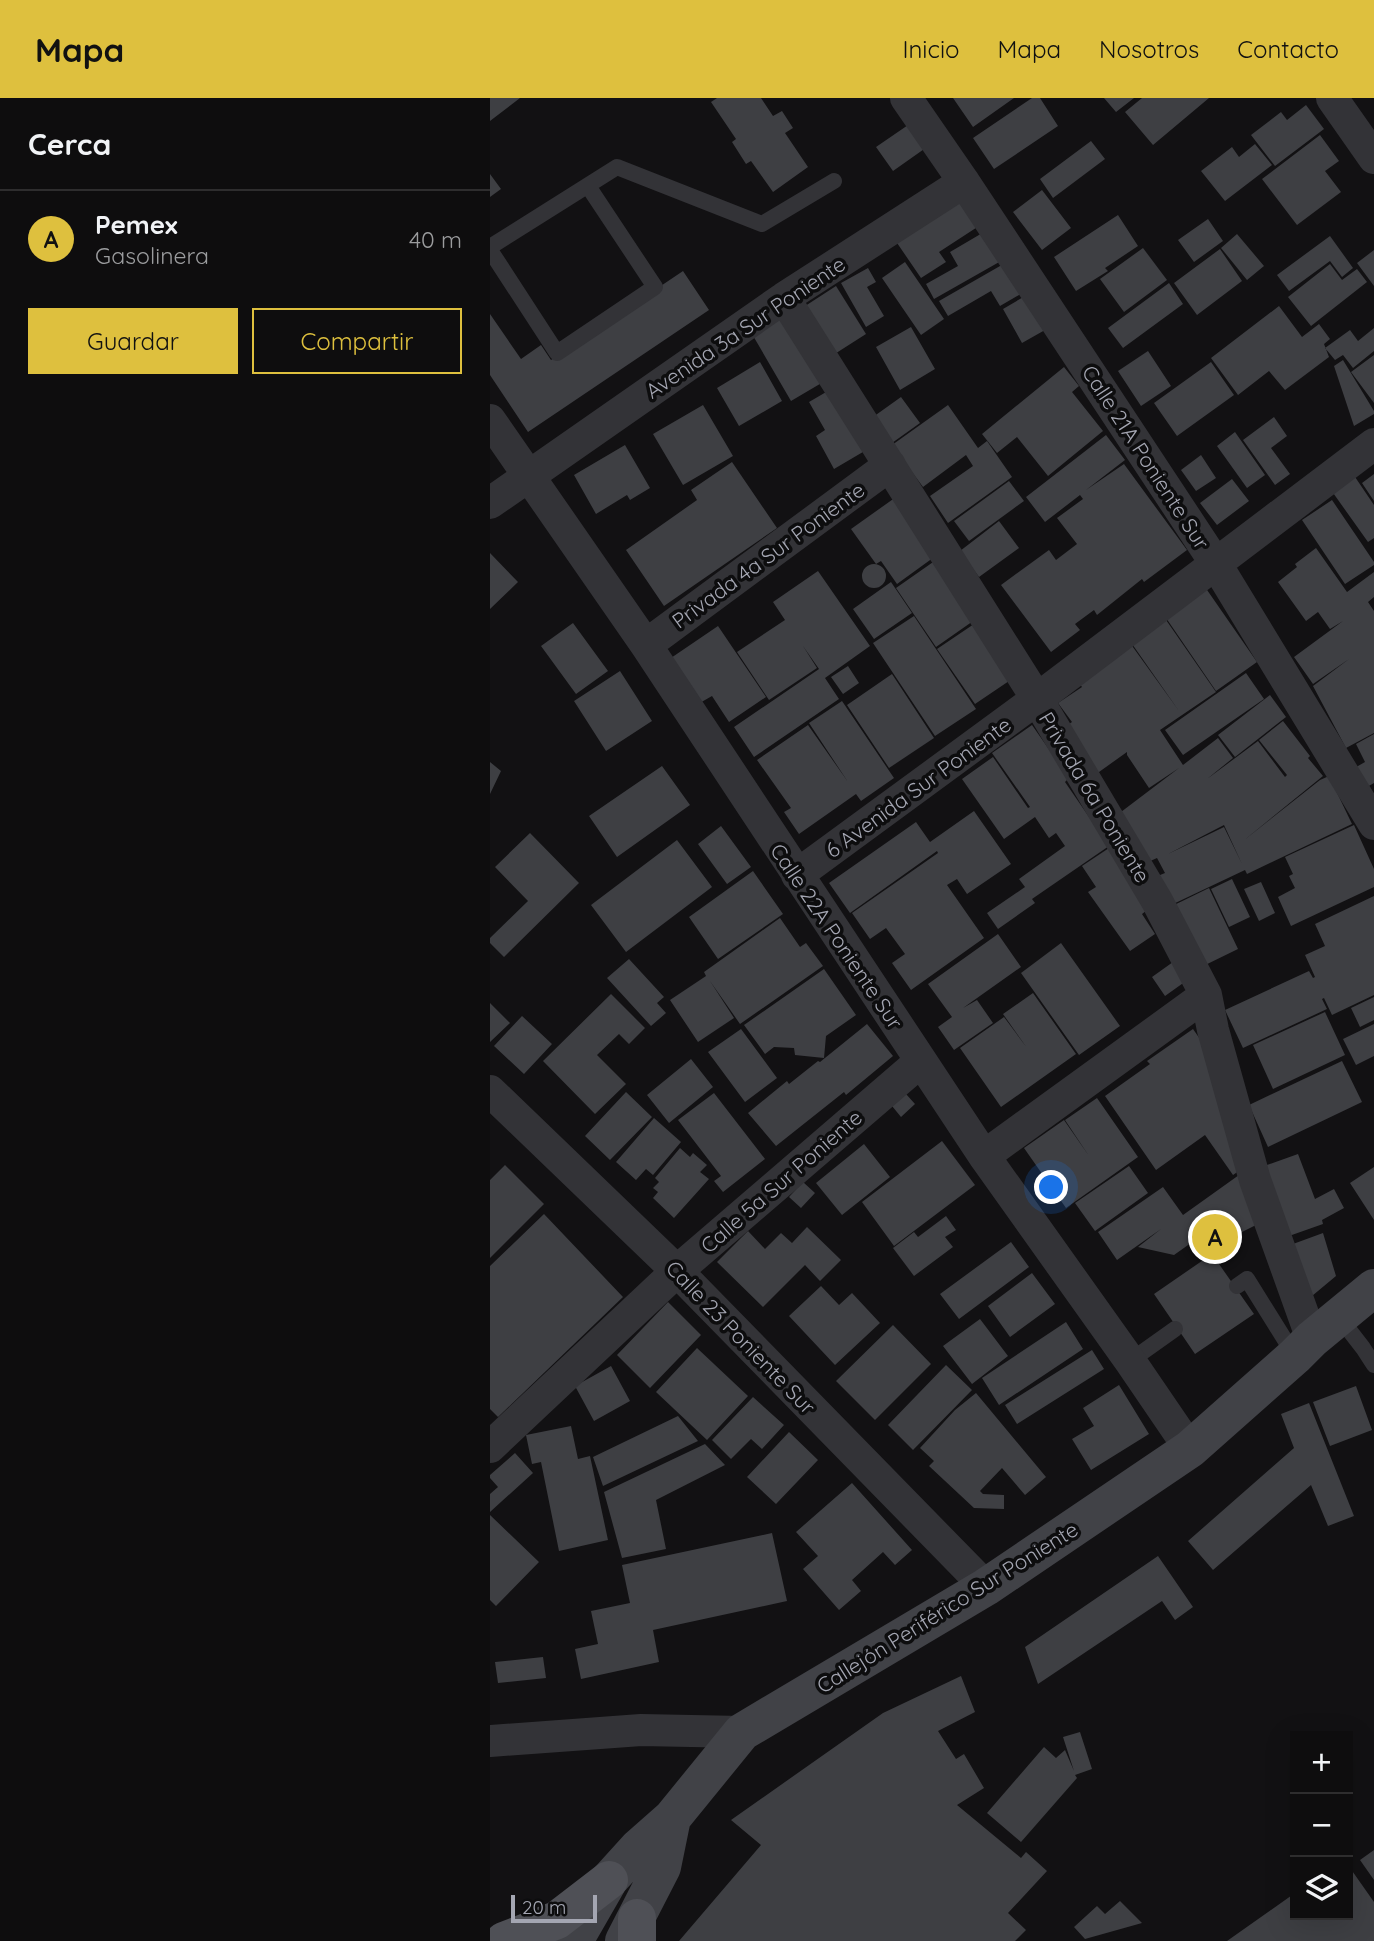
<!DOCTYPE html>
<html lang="es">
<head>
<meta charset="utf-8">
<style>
	:root { --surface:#0e0d0e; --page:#1c1b1c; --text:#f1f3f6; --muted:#9b9c9e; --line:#2e2d2e; --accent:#dec03e }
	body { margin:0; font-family:Quicksand,sans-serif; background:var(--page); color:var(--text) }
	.controls { position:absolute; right:21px; bottom:21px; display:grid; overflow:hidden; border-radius:0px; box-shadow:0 7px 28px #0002 }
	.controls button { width:63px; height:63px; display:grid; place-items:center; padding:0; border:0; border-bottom:2px solid var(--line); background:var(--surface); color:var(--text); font:35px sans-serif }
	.scale { position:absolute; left:21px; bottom:18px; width:86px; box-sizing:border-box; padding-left:7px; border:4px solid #a4a6b2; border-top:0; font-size:19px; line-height:24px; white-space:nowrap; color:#a4a6b2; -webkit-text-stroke:5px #0d0d0e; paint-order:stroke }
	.you { position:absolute; left:562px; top:1090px; width:24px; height:24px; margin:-18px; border:5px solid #fff; border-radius:50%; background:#1a73e8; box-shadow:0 0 0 10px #1a73e833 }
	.badge { display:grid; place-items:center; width:46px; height:46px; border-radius:50%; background:var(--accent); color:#111; font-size:23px; font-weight:700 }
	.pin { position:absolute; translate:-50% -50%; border:4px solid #fff; box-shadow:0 2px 7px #0006 }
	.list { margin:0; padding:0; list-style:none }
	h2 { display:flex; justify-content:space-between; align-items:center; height:91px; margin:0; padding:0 28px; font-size:30px }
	h2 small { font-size:23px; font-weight:400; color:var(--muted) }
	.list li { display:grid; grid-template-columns:46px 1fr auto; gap:21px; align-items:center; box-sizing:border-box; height:98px; padding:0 28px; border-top:2px solid var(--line) }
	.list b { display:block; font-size:26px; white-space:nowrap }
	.list p { margin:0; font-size:23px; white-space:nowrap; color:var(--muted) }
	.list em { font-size:23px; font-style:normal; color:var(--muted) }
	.actions { display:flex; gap:14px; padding:21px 28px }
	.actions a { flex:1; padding:16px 0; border:2px solid var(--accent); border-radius:0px; text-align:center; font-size:24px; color:var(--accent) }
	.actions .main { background:var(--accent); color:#111 }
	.icon { flex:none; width:38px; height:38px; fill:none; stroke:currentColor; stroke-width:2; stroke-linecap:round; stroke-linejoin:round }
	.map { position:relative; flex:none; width:884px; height:1843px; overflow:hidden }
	header { display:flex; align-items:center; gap:42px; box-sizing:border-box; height:98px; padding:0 35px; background:var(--accent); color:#111 }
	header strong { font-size:33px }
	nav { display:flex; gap:38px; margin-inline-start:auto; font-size:24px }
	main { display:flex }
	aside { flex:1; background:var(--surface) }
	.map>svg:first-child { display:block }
</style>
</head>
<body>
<header>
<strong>Mapa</strong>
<nav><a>Inicio</a><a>Mapa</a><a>Nosotros</a><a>Contacto</a></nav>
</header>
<main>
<aside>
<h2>Cerca<small></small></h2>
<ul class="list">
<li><span class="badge">A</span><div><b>Pemex</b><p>Gasolinera</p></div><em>40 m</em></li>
</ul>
<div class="actions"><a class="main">Guardar</a><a>Compartir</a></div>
</aside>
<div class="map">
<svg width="884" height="1843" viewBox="0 0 884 1843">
	<rect width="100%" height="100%" fill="#121113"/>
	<path fill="#3e3f43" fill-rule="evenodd" d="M0,0h30l-30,23z
		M227,0h44l12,18 9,-5 11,17 -8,5 23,34 -35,25 -22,-31 -5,3 -14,-22 4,-3 -25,-37z
		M463,0h61l-41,29z
		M542,0h8l18,28 -64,43 -21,-31z
		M614,0h30l-18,14z
		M652,0h67l-56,47 -28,-33z
		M816,7l18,24 -49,37 -24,-31 30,-23 6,8z
		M421,25l16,24 -34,24 -17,-24z
		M830,37l19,26 -14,10 16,21 -44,33 -35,-46z
		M601,43l14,18 -52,39 -13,-19z
		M765,46l17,21 -47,36 -24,-30 31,-24 7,10z
		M0,76l11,15 -11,8z
		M552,92l29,38 -29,22 -29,-38z
		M472,97l20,29 -43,28 7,10 -25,16 -26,-38z
		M628,117l20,31 -33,22 3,3 -32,20 -22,-34z
		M718,121l15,22 -29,21 -16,-22z
		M494,134l17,29 -67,38 -8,-15 32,-18 -8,-14z
		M747,136l27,32 -17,14 -26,-32z
		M840,138l23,32 -11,9 -12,-16 -41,30 -12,-16z
		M653,150l24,32 -43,32 -24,-33z
		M730,151l22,32 -45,34 -23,-32z
		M884,152v36l-17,-23z
		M415,164l39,57 -23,16 -39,-57z
		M517,164l17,30 -24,14 -9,-15 -43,25 -9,-15z
		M840,166l12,16 15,-11 10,13 -56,44 -23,-29z
		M378,170l8,14 -9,5 17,29 -18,11 -25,-44z
		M193,173l26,39 -181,122 -38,-57v-61l31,45 20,-14 10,15z
		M679,185l14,21 -60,44 -15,-20z
		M346,188l30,48 -36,23 -31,-47z
		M535,198l20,34 -23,13 -19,-34z
		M789,208l23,31 17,-13 11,15 -6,5 5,13 -44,33 -16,-19 -31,24 -27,-37z
		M302,213l38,67 -39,23 -39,-67z
		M421,229l24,42 -35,21 -24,-43z
		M884,230v23l-21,17 -10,-13 -8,5 -10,-12 25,-18 8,11z
		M658,253l23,35 -30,20 -23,-35z
		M884,257v48l-23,-31z
		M853,262l31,51v3l-20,12 -20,-60z
		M270,264l22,39 -43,25 -22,-38z
		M721,264l23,33 -57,41 -23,-33z
		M574,269l15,19 -7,6 31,39 -55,45 -31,-39 -20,16 -15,-19z
		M343,290l35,61 -34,20 -18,-33 9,-6 -16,-28z
		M411,299l19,26 -28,20 -19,-26z
		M213,307l30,51 -50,29 -30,-51z
		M458,307l30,43 9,-7 25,36 -64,46 -18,-27 43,-30 -7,-11 -43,32 -31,-42z
		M784,319l13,19 -16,12 19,26 -15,11 -32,-45z
		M745,334l30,43 -18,13 -30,-42z
		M616,337l19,25 -39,30 38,-26 63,86 -43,32 -2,-3 -45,36 -3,-5 -19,14 5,6 -29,22 -50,-67 48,-35 7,10 21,-16 -20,-26 26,-19 -3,-4 -35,27 -19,-25z
		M135,347l25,43 -20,12 -3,-5 -31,19 -22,-39z
		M711,357l15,23 -20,13 -15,-21z
		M242,364l45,66 -113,78 -38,-56 71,-50 -6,-10z
		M863,376l21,31v33l-6,4 -37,-52z
		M884,376v27l-12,-18z
		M742,381l17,22 -32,24 -17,-22z
		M519,383l15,20 -55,40 -15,-20z
		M406,399l41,58 -40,29 -16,-23 -5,3 -25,-35z
		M842,402l42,62v3l-29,19 -43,-64z
		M509,423l20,27 -40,29 -19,-26z
		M826,450l31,44 27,-20v25l-6,5 6,9v122l-28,15 -33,-62 36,-27 -36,25 -19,-27 49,-36 -13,8 -12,-17 -12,9 -28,-39 19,-15 -2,-3z
		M0,455l28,29 -28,27z
		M446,462l40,59 -40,28 -40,-59z
		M372 478a12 12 0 1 1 24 0a12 12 0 1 1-24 0Z
		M328,473l52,75 -45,32 14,21 -85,58 -20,-30 85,-58 -16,-23 14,22 -48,32 -32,-48 48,-32 -12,-18z
		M401,484l21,31 -38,26 -21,-30z
		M715,489l52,75 -41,29 -52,-76z
		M424,518l62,93 -41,27 -62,-93z
		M674,519l52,75 -56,38 23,35 35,-27 15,20 -26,21 51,-38 27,36 2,-2 -28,-35 24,-19 27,35 -2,2 15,18 -80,65 77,-61 9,-4 23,48 -105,50 -2,-4 -76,36 -14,-29 10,-4 -8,-15 -11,5 -29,-48 62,-47 -30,20 -22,-33v-3l-35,25 -32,-47 12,-8 -14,-19 24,-16 -3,-4 51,-40 49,68 -49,-70zM734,727l18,39 -18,-37 -56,27z
		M83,525l35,48 -32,23 -35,-48z
		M484,526l38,55 -37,25 -38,-55z
		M228,528l48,71 -37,25 -17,-26 -14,8 -30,-44z
		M358,568l11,17 -16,11 -12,-17z
		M130,573l32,50 -46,30 -32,-50z
		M756,575l18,26 -81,56 -18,-25z
		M402,576l42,64 -45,30 -42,-63z
		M780,597l16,22 -51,40 -17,-22z
		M352,603l52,77 -33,23 -5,-7 -57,40 -15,-22 7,-4 -34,-48 51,-35 40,57 -39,-59z
		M542,627l37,53 -4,4 44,64 -77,53 3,4 -37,26 -11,-16 38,-26 -6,-8 46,-33 -9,-13 -7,5 -14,-21 -31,22 -42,-60 31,-22 35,51 2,-1 -38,-54z
		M884,636v49l-12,7 -11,-20 14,-8 -9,-18z
		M0,664l11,9 -11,23z
		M172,668l28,39 -73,52 -28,-41z
		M484,713l37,53 -44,30 -10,-15 -10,6 37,53 -73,52 -19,-27 13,-9 -19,-26 -16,11 -18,-26 86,-60 -1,-2 -87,62 -21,-30 87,-61 14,20z
		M864,727l20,44v18l-83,39 -13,-29 17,-9 -6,-12 4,-2 -8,-17z
		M231,728l30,41 -24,17 -29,-40z
		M40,735l49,50 -75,74 -14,-14v-5l38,-37 -33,-34z
		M187,742l35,47 -86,65 -35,-47z
		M619,750l42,59 -9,7 13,20 -25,17 -42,-59 8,-5 -14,-21z
		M263,773l30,43 -65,45 -29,-42z
		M742,781l18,38 -21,10 -18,-38z
		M771,784l14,31 -16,8 -15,-32z
		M719,790l29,61 -43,21 -29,-61z
		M884,798v99l-42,20 -8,-17 -2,1 5,10 -84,39 -18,-38 84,-39 4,7 2,-1 -10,-22 20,-9 -10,-22z
		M290,820l20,29 6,-4 17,23 -83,58 -30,-43 24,37 -36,24 -28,-42 36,-24 -2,-4z
		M508,836l23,33 -58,41 14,-8 16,23 -39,27 -16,-23 14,-10 -24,-33z
		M571,845l59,83 -41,29 -58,-82z
		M139,861l35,38 -7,6 9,10 -15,13 -44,-48z
		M683,864l13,19 -21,15 -13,-19z
		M334,871l32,46 -30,21 -2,22 -29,-3 -1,-7 -20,-1 -9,7 -21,-29z
		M543,895l43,61 -75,53 -41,-59 44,-31 23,31 -24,-34z
		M121,896l34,34 -16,16 -10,-10 -22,21 29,29 -31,30 -52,-53z
		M884,899v23l-14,7 -9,-19z
		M0,905l20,20 -20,19z
		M835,914l20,43 -72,34 -20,-44z
		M32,918l30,28 -28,30 -30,-28z
		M377,926l26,32 -47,39 -2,-3 -68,54 -28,-33 39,-32 2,3 29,-23 2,1z
		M884,926v32l-18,9 -13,-26z
		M251,931l36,49 -32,24 -37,-50z
		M703,931l14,20 39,117 -13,9 -28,-40 -49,35 -51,-74 45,-32 -3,-3z
		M201,961l22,28 -44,36 -22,-28z
		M852,963l20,41 -94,45 -19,-42z
		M136,994l26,25 -42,43 -25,-24z
		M224,995l51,66 -42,33 -9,-11 7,-5 -43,-56z
		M416,996l9,10 -14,13 -9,-11z
		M607,1000l41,59 -72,51 -42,-60 40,-28 25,36 -24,-36z
		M164,1020l27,24 -28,33 -7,-6 -10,11 -20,-18z
		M452,1043l33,44 -81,61 -32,-44z
		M374,1046l26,33 -48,38 -26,-32z
		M190,1050l10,9 3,-4 14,12 -7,7 9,7 -35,39 -21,-20 5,-6 -5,-4 6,-6 -4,-4z
		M808,1056l17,45 19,-10 10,19 -22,12 1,4 -34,12 -25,-70z
		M15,1067l39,39 -54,54v-78z
		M639,1068l19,27 -53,38 -20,-28z
		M884,1069v53l-24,-37z
		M756,1072l20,50 -26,13h-10l-15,-7 -41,29 -36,-8 23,-18 -44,31 -19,-28 65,-45 20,28z
		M313,1084l12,11 -14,15 -12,-11z
		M54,1116l79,83 -125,120 -8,-8v-143z
		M456,1118l10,14 -11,7 8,10 -39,29 -21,-28 21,-16 4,5z
		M317,1129l34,33 -21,21 -15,-16 -42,42 -46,-45 31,-31 17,18 16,-16 11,10z
		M833,1135l13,43 -24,20 -19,-52z
		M521,1144l18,25 -70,52 -19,-25z
		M722,1156l42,60 -59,40 -41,-60z
		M542,1175l23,31 -45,33 -22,-31z
		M331,1188l18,19 13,-12 28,30 -45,42 -46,-49z
		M178,1204l33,33 -51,53 -33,-33z
		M490,1221l28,37 -36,28 -29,-38z
		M576,1224l17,27 -84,56 -17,-27z
		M403,1227l38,39 -56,56 -39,-39z
		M207,1250l51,48 -41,44 -51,-48z
		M602,1252l12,19 -87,55 -12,-19z
		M456,1267l26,25 -59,60 -25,-25z
		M121,1268l19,35 -36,20 -19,-35z
		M629,1287l30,49 -58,36 -19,-31 22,-13 -11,-18z
		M866,1288l16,44 -42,16 -17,-44z
		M486,1295l70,84 -21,18 -23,-27 -22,23 3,3 21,1v14l-30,-1 -45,-42 5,-5 -14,-13 35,-38z
		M263,1299l31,28 -22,24 -11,-10 -20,20 -19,-19z
		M819,1305l45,113 -26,10 -17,-41 -98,85 -25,-29 106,-93 -13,-34z
		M188,1318l20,25 -95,45 -10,-29z
		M81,1328l7,33 12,-3 18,84 -49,11 -18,-89 -9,2 -6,-29z
		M299,1334l29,28 -42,44 -29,-27z
		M215,1346l20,21 -69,35 10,49 -44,9 -18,-66z
		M25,1355l18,20 -43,39v-18l8,-7 -8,-9v-3z
		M362,1385l60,67 -17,15 -12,-13 -31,28 9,11 -22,19 -36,-41 15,-13 -22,-24z
		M0,1417l49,47 -43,44 -6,-6z
		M282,1435l15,68 -134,29 6,32 -78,17 -6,-30 23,-5 -7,-33 39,-8 -8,-38z
		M668,1458l35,51 -18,13 -13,-19 -124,83 -13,-37z
		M53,1559l3,21 -48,5 -3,-21z
		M471,1578l14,36 -37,19 18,28 8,-5 20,34 -27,17 64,53 5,-6 21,19 -39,42 18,17 -11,11h-336l82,-96 -30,-25 152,-107z
		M590,1634l12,37 -17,6 2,3 -56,64 -34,-29 57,-66 12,11 9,-8 9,21 -11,-34z
		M884,1752v30l-14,-20z
		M858,1767l26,37v39h-147l68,-48v22h53z
		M630,1803l22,22 -57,16 -11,-12 23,-21 8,8z"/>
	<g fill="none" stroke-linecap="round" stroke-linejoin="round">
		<path stroke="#333337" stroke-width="16" d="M0,149l127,-80 145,57 72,-43
			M0,152l67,103 98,-66 -67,-101
			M747,1188l10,-7 48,77
			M849,1219l24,31 11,17
			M640,1263l45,-32"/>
		<path stroke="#333337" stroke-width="32" d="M416,0l58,84 252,382 158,260
			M842,0l42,60
			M294,200l253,401 120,202 49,94 7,35 42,150 57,159
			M0,322l156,225 338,511 146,205 60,88
			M0,405l294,-205 180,-116
			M156,547l244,-180
			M307,777l240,-176 337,-255
			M0,993l187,180 309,316
			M494,1058l222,-161
			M0,1349l187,-176 244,-210
			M0,1643l151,-11 101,2"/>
		<path stroke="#414247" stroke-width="38" d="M84,1843l35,-61 29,-32 34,-30 70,-86 244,-145 204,-138 105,-93 17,-17 62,-51
			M134,1843l38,-74 10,-49"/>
		<path stroke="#4f5056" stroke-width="38" d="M147,1820v23
			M14,1843l53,-21 52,-40"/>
	</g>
	<g text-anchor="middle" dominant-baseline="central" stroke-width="7" stroke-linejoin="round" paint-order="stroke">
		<g font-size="21" fill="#a4a6b2" stroke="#0d0d0e">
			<text transform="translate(255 229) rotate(-34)">Avenida 3a Sur Poniente</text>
			<text transform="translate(656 359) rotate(57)">Calle 21A Poniente Sur</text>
			<text transform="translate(278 457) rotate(-36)">Privada 4a Sur Poniente</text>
			<text transform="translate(428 689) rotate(-36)">6 Avenida Sur Poniente</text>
			<text transform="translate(605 699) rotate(59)">Privada 6a Poniente</text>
			<text transform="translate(347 838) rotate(56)">Calle 22A Poniente Sur</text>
			<text transform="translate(291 1083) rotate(-41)">Calle 5a Sur Poniente</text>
			<text transform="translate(251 1239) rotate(46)">Calle 23 Poniente Sur</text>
			<text transform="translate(457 1509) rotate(-32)">Callejón Periférico Sur Poniente</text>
		</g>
	</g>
</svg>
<div class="controls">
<button>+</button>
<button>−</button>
<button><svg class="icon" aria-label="layers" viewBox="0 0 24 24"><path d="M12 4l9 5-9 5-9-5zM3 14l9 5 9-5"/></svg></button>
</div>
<div class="scale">20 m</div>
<div class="you"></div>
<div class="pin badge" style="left:725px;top:1139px">A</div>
</div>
</main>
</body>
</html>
